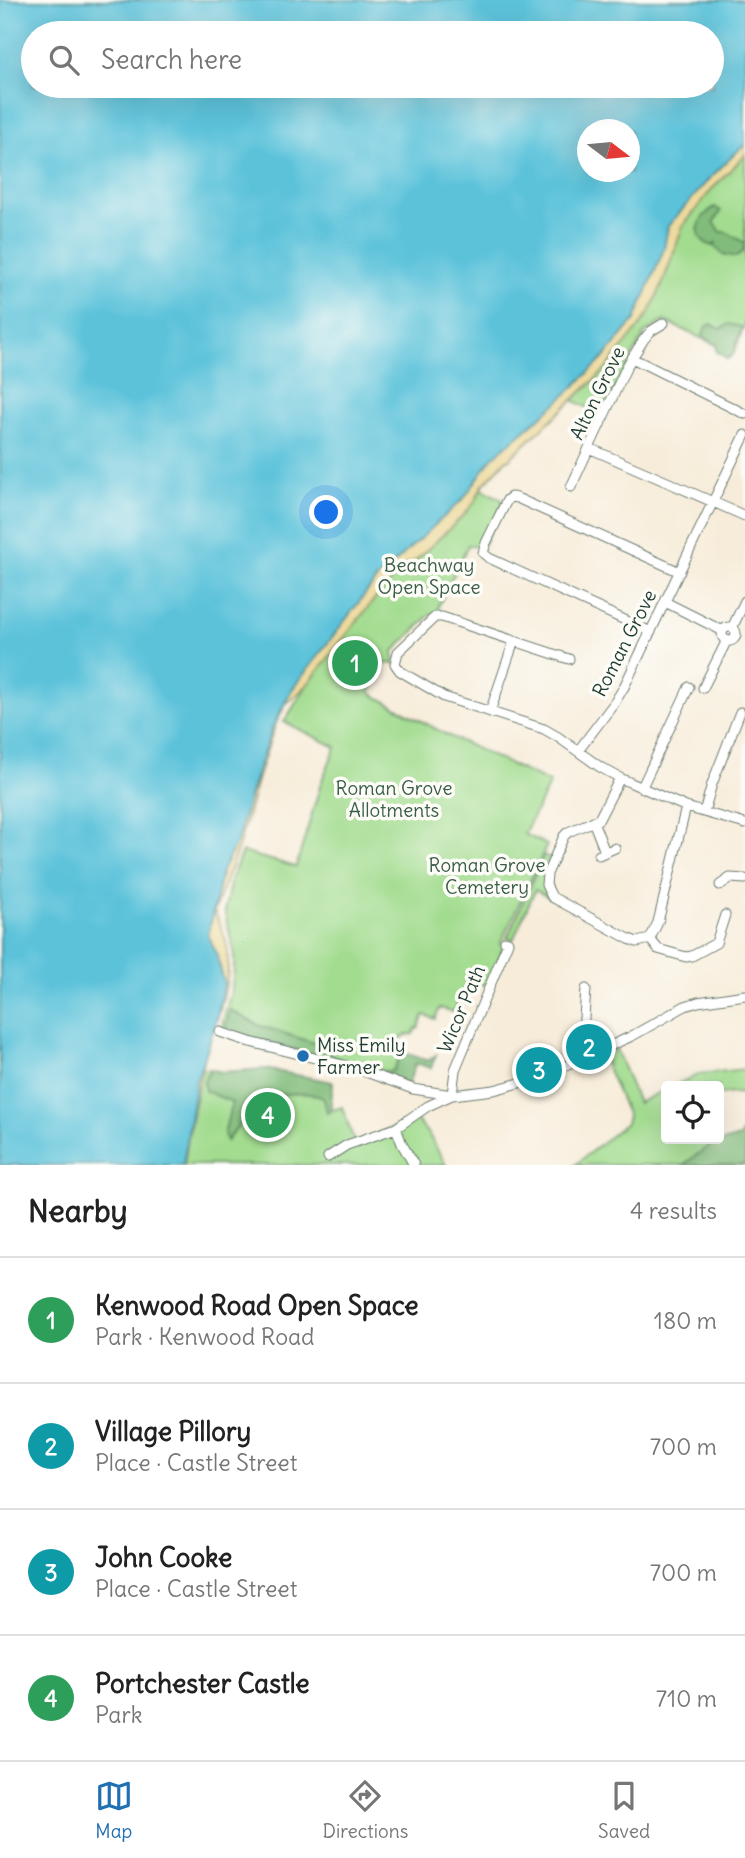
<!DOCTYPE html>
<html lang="en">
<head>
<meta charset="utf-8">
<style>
	:root { --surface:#fff; --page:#f6f6f6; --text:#222; --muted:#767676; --line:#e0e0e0; --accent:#1f6fb2 }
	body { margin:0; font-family:Delius,sans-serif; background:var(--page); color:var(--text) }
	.controls { position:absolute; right:21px; bottom:21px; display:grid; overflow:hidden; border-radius:7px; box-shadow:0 7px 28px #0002 }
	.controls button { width:63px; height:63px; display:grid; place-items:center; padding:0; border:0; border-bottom:2px solid var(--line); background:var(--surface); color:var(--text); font:35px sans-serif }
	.compass { position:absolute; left:577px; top:119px; width:63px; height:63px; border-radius:50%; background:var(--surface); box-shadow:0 7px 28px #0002; rotate:106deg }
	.you { position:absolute; left:327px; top:513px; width:24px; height:24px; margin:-18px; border:5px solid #fff; border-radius:50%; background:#1a73e8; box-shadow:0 0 0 10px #1a73e833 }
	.badge { display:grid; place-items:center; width:46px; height:46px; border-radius:50%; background:var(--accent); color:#fff; font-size:23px; font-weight:700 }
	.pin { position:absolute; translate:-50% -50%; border:4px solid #fff; box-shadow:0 2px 7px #0006 }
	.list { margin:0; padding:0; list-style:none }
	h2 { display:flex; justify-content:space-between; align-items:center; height:91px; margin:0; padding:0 28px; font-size:30px }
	h2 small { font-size:23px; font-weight:400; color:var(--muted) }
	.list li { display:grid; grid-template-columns:46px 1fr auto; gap:21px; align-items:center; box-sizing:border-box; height:126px; padding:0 28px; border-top:2px solid var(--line) }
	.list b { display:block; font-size:26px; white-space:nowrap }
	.list p { margin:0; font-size:23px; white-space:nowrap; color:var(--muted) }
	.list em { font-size:23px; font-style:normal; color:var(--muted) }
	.icon { flex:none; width:38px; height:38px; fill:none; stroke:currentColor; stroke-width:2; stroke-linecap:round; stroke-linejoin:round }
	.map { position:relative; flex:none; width:745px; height:1165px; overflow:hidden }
	.search { position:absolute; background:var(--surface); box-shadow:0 7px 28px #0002; left:21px; right:21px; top:21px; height:77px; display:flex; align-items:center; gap:18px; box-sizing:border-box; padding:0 24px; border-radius:38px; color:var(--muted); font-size:26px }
	.sheet { height:595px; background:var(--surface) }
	nav { display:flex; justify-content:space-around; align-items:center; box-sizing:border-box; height:98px; border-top:2px solid var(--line); background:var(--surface); font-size:19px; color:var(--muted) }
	nav a { display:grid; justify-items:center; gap:4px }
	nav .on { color:var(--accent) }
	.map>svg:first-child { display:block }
</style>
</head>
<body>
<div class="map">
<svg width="745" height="1165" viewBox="0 0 745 1165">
	<rect width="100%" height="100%" fill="#fdfcf7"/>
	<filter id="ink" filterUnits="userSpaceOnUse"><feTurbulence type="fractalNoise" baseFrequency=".0143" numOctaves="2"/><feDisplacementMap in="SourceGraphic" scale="14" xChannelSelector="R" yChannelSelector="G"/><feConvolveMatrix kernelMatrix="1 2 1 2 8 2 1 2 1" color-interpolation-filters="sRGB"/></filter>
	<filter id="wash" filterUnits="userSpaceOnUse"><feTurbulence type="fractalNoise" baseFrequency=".00686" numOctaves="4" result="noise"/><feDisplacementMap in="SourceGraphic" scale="28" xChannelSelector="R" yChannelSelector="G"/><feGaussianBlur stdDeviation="1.57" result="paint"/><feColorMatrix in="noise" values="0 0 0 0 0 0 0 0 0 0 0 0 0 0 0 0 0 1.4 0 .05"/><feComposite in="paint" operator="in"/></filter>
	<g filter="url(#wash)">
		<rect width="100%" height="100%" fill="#f7ecd9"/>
		<path fill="#a2dc8f" stroke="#608c62" stroke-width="2" d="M745,155v170l-12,30 -6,4 -5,-5 -5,-2 -1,-7 -52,-24 -19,12 -44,81 -27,-13 -1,-1 31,-29 39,-49 19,-37 21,-59 29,-37z
			M482,486l2,4 20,11 -22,47 -14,-3 -30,62 3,5 -10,2 -38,38 2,12 -10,-1 -15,30 77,42 103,48 -26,51 23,11 -47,99 4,2 -17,40 -18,-7 -15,33 -14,-4 -5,11 -11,-4 -6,14 -2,-1 -3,6 -7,1 -6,4 -1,6 3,7 -9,19h-13l-130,-29 -30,-10 10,-36 4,-23v-22l-9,-37v-6l6,-29 11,-27 54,15 26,-87 14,-33 -52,-25 23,-37 66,-84 30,-34 13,-7 47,-44 14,-18z
			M544,855l5,3 -2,9 5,32 -17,-9 -22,50 -6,-2z
			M616,1049l22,54 28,-14v50h42l3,6 34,20 -46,-12 -16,12h-108l51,-42 2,-7 -26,-60z
			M210,1069l5,4 118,9 -3,29 12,-4 13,37 60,-26 14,17 17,30h-264l18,-95z
			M745,1069v32l-3,-8 -23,1v-8h-46l26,-12z"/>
		<path fill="#81bc7a" stroke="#507c57" stroke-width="2" d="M715,207l6,4 -7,11 7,10h5l19,11 -2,8 -7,6 -13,-3 -8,-7 1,-5 -3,4c-24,-7 -15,-30 2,-39z
			M711,324l10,5 8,-5 13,3 -9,28 -6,4 -5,-5 -5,-2c0,-2 0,-5 0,-7 -1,-3 -10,-5 -14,-9l2,-8z
			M230,1010l28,15 72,23 2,6 14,9 -122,-32z
			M402,1052l26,9 8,-6 -5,13 -15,-5 -8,21 -51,-18 23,5h13z
			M210,1069l12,3 43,-3 68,13 -3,30 -3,1 -3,-14c-12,-9 -53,-6 -65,3 -12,10 -23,26 -32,39l-3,-7 8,-32 -27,-11 -1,-8 2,-9 2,1z
			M745,1127v38h-62l28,-20 29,-8z"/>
		<path fill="#eeda9e" stroke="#868c69" stroke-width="2" d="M745,125v30l-33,34 -29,37 -21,59 -12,26 -11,16 -35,44 -96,89h-2l-24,26 -8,17 -11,13 -47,44 -13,7 -30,34 -66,84 -12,12 -9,6 -10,20 -18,54 -19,68 -25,66c5,12 11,24 13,36 6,40 -14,79 -24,117 -8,33 -14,67 -19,101h-10l34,-230 13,-62 62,-178z"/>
		<path fill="#5cc2da" stroke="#3e8087" stroke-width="2" fill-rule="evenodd" d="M0,0h745v144l-35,34 -42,48 -4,23 -29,71 -32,39 -45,43 -66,56 -28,40 -88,82 -85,111 -19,38 -21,61 -14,51 -16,32 -13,62 9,20 7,28 -8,39 -20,59 -13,84h-183zM712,33v53h-679v-53zM588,130h42v42h-42z"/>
	</g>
	<g filter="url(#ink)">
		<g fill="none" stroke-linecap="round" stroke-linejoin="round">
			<g stroke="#6b7a6e" stroke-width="11">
				<path id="minor" d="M632,358l113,56
					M589,448l156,68
					M571,487l56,-121 17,-27 7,-8 13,-8
					M665,602l58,29
					M722 634a7 7 0 1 1 14 0a7 7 0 1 1-14 0Z
					M732,628l13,-27
					M651,632l-162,-74 -6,-5 3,-10 21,-43 4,-3 6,1 163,74
					M569,659l-127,-42h-7l-37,35 -3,12 5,7 44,26 100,32 14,8 42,30 20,11 66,29 59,17
					M703,688l24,-48
					M490,712l24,-71
					M578,751l37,-49 9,-15 121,-252
					M620,778l-21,41 -31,13 -4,4 -17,38 -1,11 6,12 77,42 8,3 13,-3
					M642,787l47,-100
					M704,812l8,-28 28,-72
					M593,821l12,31
					M599,855l16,-7
					M720,885l10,-7 15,1
					M650,939l8,-17 28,-115
					M650,939l8,10 28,8 6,-1 24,-13 9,-28
					M586,989l-3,43 6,24
					M220,1032l30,10 105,26 58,21 39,6 3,-25 53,-128 -3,-1
					M396,1128l6,16 12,21
					M328,1157l19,-12 49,-17 32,-22 24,-11 42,-5 47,-13 91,-41 53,-30 13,-4 47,-7"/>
			</g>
			<use href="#minor" stroke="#fff" stroke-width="9"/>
		</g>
	</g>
	<circle fill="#1f6fb2" stroke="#fdfcf7" stroke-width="2.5" cx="303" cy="1056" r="7"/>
	<g text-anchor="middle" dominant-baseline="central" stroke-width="7" stroke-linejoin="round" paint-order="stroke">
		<g font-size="19" fill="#1f3d34" stroke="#fdfcf7">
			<text transform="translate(597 393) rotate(-64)">Alton Grove</text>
			<text transform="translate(624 643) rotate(-63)">Roman Grove</text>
			<text transform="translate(461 1009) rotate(-67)">Wicor Path</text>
		</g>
		<g font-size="19" fill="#395d46" stroke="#fdfcf7">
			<text x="429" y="565">Beachway<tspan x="429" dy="22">Open Space</tspan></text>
			<text x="394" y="788">Roman Grove<tspan x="394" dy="22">Allotments</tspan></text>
			<text x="487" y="865">Roman Grove<tspan x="487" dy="22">Cemetery</tspan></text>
		</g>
		<g font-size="19" fill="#1f3d34" stroke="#fdfcf7" text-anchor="start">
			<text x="317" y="1045">Miss Emily<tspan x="317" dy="22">Farmer</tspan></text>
		</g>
	</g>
</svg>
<div class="controls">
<button><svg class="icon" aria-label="locate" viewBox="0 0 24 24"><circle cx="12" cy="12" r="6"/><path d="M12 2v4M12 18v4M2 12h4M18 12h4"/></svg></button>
</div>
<svg class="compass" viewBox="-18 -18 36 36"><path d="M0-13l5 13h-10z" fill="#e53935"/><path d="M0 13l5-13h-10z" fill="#767676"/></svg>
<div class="you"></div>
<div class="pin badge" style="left:355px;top:663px;background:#2e9e5b">1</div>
<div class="pin badge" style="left:589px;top:1047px;background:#0f9aa8">2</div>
<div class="pin badge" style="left:539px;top:1070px;background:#0f9aa8">3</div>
<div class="pin badge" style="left:268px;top:1115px;background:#2e9e5b">4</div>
<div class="search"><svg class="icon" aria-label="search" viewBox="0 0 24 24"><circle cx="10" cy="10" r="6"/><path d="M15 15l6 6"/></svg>Search here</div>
</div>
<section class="sheet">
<h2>Nearby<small>4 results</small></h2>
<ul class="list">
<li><span class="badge" style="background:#2e9e5b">1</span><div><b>Kenwood Road Open Space</b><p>Park · Kenwood Road</p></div><em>180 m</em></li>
<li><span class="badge" style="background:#0f9aa8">2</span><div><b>Village Pillory</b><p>Place · Castle Street</p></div><em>700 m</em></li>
<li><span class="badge" style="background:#0f9aa8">3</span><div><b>John Cooke</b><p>Place · Castle Street</p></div><em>700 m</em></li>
<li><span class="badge" style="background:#2e9e5b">4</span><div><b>Portchester Castle</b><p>Park</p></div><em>710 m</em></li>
</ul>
</section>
<nav>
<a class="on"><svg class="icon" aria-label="map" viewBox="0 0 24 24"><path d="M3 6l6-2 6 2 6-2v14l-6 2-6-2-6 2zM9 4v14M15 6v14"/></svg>Map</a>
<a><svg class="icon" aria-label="directions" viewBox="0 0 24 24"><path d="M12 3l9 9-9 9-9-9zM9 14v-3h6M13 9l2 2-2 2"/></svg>Directions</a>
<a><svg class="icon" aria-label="saved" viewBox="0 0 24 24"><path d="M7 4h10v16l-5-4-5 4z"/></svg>Saved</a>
</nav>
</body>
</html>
